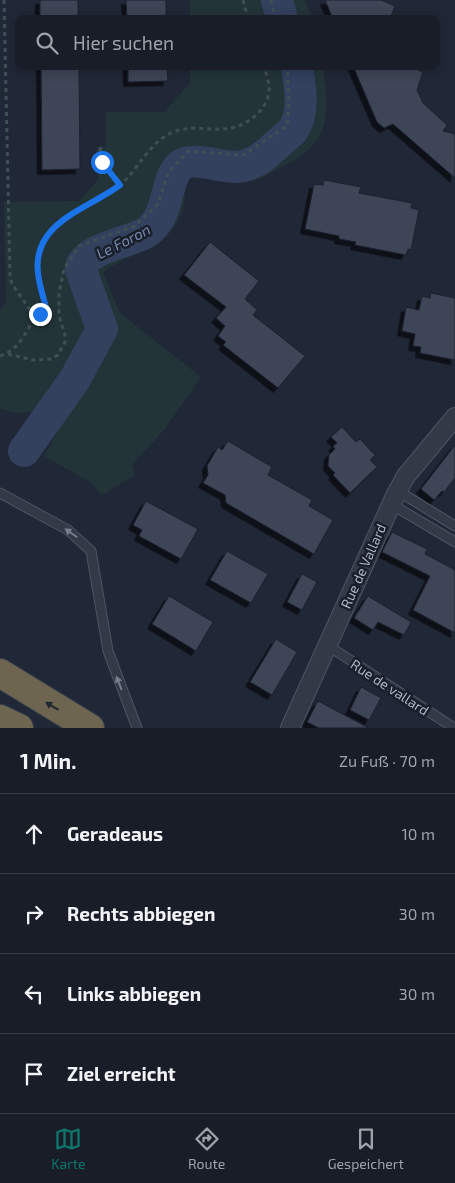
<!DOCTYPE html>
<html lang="de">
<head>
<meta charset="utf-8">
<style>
	:root { --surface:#181d28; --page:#252a34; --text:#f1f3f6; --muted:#9fa2a8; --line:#363b45; --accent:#0f766e }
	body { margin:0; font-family:"Exo 2",sans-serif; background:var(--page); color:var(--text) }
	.stop { position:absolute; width:15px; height:15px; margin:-11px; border:4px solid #1a73e8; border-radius:50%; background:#fff }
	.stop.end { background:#1a73e8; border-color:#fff; box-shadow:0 1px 5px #0008 }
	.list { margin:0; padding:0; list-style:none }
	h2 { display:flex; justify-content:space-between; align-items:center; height:65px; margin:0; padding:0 20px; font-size:21px }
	h2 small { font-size:16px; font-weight:400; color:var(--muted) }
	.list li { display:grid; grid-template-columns:32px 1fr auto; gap:15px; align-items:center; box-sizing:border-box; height:80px; padding:0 20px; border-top:1px solid var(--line) }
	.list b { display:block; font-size:19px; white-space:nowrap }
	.list em { font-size:16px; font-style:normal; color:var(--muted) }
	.icon { flex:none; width:28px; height:28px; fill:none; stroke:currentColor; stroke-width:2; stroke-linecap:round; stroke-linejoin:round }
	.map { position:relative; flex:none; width:455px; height:728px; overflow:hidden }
	.search { position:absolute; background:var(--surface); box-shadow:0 2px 12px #0003; left:15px; right:15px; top:15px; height:55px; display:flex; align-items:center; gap:12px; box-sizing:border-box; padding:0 18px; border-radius:10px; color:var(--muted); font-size:19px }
	.sheet { height:385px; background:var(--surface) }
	nav { display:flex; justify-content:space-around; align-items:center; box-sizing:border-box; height:70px; border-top:1px solid var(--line); background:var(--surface); font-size:14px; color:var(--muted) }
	nav a { display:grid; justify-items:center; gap:2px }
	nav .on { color:var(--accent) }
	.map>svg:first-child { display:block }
</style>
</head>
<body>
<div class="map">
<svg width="455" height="728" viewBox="0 0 455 728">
	<defs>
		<filter id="shadow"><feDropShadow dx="-4.5" dy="4.5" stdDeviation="0" flood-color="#0009"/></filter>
	</defs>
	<rect width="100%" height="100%" fill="#202736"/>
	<path fill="#233438" d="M190,0h83l5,19h-88z
		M287,0h18l7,19h-19z
		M190,66h100c2,9 5,18 5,26 0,27 -30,66 -58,67 -19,0 -42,-7 -60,1 -20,9 -16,50 -30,65 -7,8 -21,9 -31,12 -14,4 -40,10 -43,28 -2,13 17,50 22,64l-46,76 -7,6 -27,2 -15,-4v-100l6,-6 -2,-101 75,-1 19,-21 -1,-33h9v-35h58l26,-29z
		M306,66h17c6,51 9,77 -43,102 -11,6 -22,13 -35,14 -18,0 -45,-15 -59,-2 -2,8 0,15 -2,23 -6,41 -52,48 -81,69l17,41 81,64 -37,53 -32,35 3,10 -33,20 -11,-12 -47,-27 66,-117 1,-5 -22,-64 3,-6c21,-10 65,-26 78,-45 4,-6 7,-15 9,-21 1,-9 -1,-23 8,-29 11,-7 25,2 36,3 32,4 71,-23 81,-53 6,-15 3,-36 2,-53z"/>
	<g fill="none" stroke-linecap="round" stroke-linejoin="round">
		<path stroke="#33405e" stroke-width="32" d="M277,0l5,19
			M24,451l51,-72 27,-50 -21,-59c-1,-21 51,-28 66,-38 24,-17 17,-54 34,-67 13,-9 41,3 56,2 14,-1 27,-10 36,-19 6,-6 15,-12 20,-18 12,-17 7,-44 4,-64"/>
	</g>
	<path fill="#3c4557" stroke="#1b202d" filter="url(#shadow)" d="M40,0h38v19h-38z
		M126,0h40v19h-39z
		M325,0h56l14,6 -5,13h-57z
		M41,66h38l1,103 -38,1z
		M128,66h39l1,15 -40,1z
		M353,66h56l14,6 -6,18 6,13 24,22 -4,6 12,3v44l-62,-54 -9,4 -7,-6z
		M324,180l37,7 -2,6 53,10 -1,5 8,2 -8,40 -3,-1 -2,6 -51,-10 1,-3 -17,-3v-3l-34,-7 9,-45 9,1z
		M210,242l49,39 -14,18 12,11 -4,5 52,41 -27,32 -55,-43 3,-3 -8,-6 7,-10 -9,-8 10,-11 -42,-32z
		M431,293l24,5v62l-35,-7 1,-6 -8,-1 2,-12 -13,-3 4,-24 13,3 3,-14 8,2z
		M342,427l14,15 4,-3 15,16 -5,5 7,7 -27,26 -17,-18 2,-2 -7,-7 1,-11 6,-6 -2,-3 4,-3 -6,-6z
		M228,441l44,26 -4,8 44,25 -3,6 24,14 -19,34 -88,-51 -1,-8 -22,-12 5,-8 -1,-9 11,-19 4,3z
		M455,445v33l-11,14 -2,-1 -8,9 -13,-11z
		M146,501l52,28 -17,30 -42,-23 3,-6 -9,-5z
		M392,532l35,17 -2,5 30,16v63l-42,-23 17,-34 -48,-24z
		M227,551l41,23 -17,29 -41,-23z
		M302,574l15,8 -15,28 -15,-8z
		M169,596l44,26 -17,29 -44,-27z
		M368,596l43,26 -7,13 -26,-13 -5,8 -19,-12z
		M276,639l21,13 -25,43 -22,-13z
		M361,687l20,11 -12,22 -19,-10z
		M318,701l51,27h-50l-12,-6z"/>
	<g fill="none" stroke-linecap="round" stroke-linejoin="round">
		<g stroke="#4e5462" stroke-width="11">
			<path id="lane" d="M398,491l57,35
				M0,493l68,37 23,21 17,100 29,77
				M391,504l64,38
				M327,645l127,83"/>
		</g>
		<g stroke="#4e5462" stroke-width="20">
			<path id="street" d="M290,728l106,-234 10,-18 49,-59"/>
		</g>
		<g stroke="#3b414e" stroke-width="30">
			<path id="highway" d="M0,673l90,55
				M0,719l19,9"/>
		</g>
		<path stroke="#3f5055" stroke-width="3" stroke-dasharray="4 4" stroke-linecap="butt" d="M4,0l6,276 2,8 23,33 12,-6c-3,-12 -7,-25 -9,-37 -1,-6 0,-13 1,-19 7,-40 54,-47 81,-70 19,-16 29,-43 53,-53 22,-8 37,0 57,-4 17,-2 37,-18 39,-36 1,-8 -3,-18 -5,-26
			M243,0l5,19
			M271,0l4,19
			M100,147l2,15 18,23
			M8,354l25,6 18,-1 7,-4 7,-13v-7l-6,-19v-22l5,-25 15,-23 56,-20 23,-22 10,-31 20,-22 55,4 44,-29 2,-24 -2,-36
			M0,356c18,-5 26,-24 35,-39"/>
		<use href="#lane" stroke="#333947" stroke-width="9"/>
		<use href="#street" stroke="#333947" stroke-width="18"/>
		<use href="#highway" stroke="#6d6550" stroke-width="28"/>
	</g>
	<defs><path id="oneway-solid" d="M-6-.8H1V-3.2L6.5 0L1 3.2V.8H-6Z" transform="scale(1.25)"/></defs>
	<g fill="#767d8c">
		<use href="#oneway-solid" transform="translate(71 533) rotate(-145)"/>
		<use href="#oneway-solid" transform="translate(119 683) rotate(-111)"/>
	</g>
	<use fill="#21262f" href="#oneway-solid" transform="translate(52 706) rotate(-149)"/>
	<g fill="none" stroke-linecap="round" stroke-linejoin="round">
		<path stroke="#1a73e8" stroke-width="6" d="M40,314l7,-3c-3,-12 -8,-26 -9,-38 -6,-51 50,-64 82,-88l-18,-23"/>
	</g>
	<g text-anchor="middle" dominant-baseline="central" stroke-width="5" stroke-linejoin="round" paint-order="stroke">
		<g font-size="14" fill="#adb4c4" stroke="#191f2b">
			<text transform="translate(363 566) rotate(-66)">Rue de Vallard</text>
			<text transform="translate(390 687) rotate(33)">Rue de vallard</text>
		</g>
		<g font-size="15" font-style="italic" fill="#7587ac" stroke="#191f2b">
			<text transform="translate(123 241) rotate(-27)">Le Foron</text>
		</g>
	</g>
</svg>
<div class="stop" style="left:102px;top:162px"></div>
<div class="stop end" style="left:40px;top:314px"></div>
<div class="search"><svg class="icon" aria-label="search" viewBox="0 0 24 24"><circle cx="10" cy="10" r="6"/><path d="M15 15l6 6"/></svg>Hier suchen</div>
</div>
<section class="sheet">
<h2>1 Min.<small>Zu Fuß · 70 m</small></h2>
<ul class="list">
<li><svg class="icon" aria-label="ahead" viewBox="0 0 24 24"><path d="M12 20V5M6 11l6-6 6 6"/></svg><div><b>Geradeaus</b></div><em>10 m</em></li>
<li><svg class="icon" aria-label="right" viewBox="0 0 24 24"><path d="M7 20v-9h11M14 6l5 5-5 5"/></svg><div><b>Rechts abbiegen</b></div><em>30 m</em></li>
<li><svg class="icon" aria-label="left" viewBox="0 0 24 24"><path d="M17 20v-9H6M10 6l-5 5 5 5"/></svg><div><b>Links abbiegen</b></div><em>30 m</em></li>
<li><svg class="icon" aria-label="arrive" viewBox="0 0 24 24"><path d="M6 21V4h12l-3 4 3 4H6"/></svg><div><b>Ziel erreicht</b></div></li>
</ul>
</section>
<nav>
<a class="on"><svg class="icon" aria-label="map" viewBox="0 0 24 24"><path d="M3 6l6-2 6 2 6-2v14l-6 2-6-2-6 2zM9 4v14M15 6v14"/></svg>Karte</a>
<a><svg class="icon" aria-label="directions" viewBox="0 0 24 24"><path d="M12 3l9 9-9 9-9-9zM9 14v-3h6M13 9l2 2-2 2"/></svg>Route</a>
<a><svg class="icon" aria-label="saved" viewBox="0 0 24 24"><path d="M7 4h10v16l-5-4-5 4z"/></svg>Gespeichert</a>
</nav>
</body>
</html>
